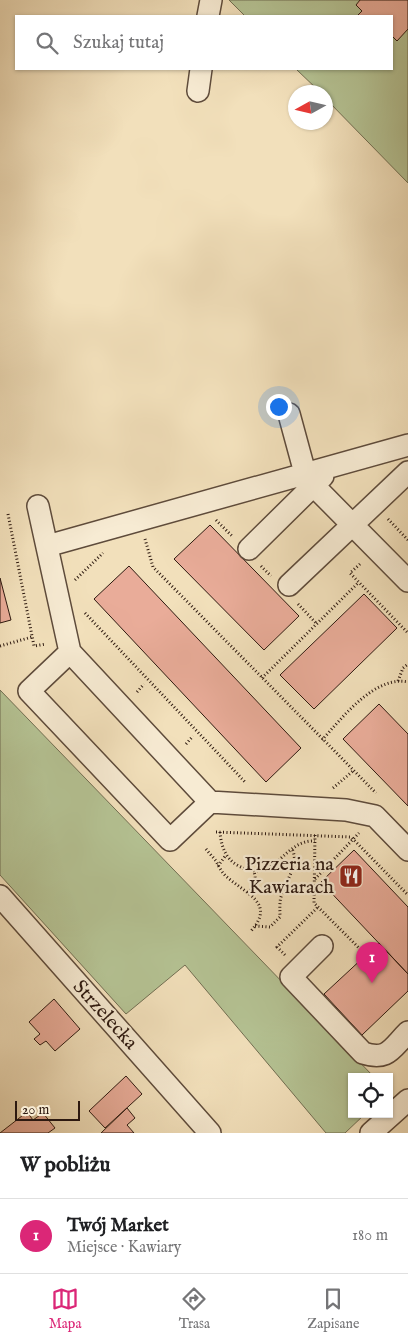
<!DOCTYPE html>
<html lang="pl">
<head>
<meta charset="utf-8">
<style>
	:root { --surface:#fff; --page:#f2f2f2; --text:#202124; --muted:#757577; --line:#e0e0e0; --accent:#db2777 }
	body { margin:0; font-family:"IM FELL English",serif; background:var(--page); color:var(--text) }
	.controls { position:absolute; right:15px; bottom:15px; display:grid; overflow:hidden; border-radius:0px; box-shadow:0 1px 4px #0004 }
	.controls button { width:45px; height:45px; display:grid; place-items:center; padding:0; border:0; border-bottom:1px solid var(--line); background:var(--surface); color:var(--text); font:25px sans-serif }
	.compass { position:absolute; left:288px; top:85px; width:45px; height:45px; border-radius:50%; background:var(--surface); box-shadow:0 1px 4px #0004; rotate:262deg }
	.scale { position:absolute; left:15px; bottom:12px; width:65px; box-sizing:border-box; padding-left:5px; border:2px solid #2d1910; border-top:0; font-size:14px; line-height:18px; white-space:nowrap; color:#2d1910; -webkit-text-stroke:4px #f7ebd3; paint-order:stroke }
	.you { position:absolute; left:278px; top:406px; width:18px; height:18px; margin:-12px; border:4px solid #fff; border-radius:50%; background:#1a73e8; box-shadow:0 0 0 8px #1a73e833 }
	.badge { display:grid; place-items:center; width:32px; height:32px; border-radius:50%; background:var(--accent); color:#fff; font-size:16px; font-weight:700 }
	.pin { position:absolute; translate:-50% -41px; filter:drop-shadow(0 1px 2px #0008) }
	.pin::after { content:''; position:absolute; top:26px; width:18px; height:15px; background:inherit; clip-path:polygon(0 0,100% 0,50% 100%) }
	.list { margin:0; padding:0; list-style:none }
	h2 { display:flex; justify-content:space-between; align-items:center; height:65px; margin:0; padding:0 20px; font-size:21px }
	h2 small { font-size:16px; font-weight:400; color:var(--muted) }
	.list li { display:grid; grid-template-columns:32px 1fr auto; gap:15px; align-items:center; box-sizing:border-box; height:75px; padding:0 20px; border-top:1px solid var(--line) }
	.list b { display:block; font-size:19px; white-space:nowrap }
	.list p { margin:0; font-size:16px; white-space:nowrap; color:var(--muted) }
	.list em { font-size:16px; font-style:normal; color:var(--muted) }
	.icon { flex:none; width:28px; height:28px; fill:none; stroke:currentColor; stroke-width:2; stroke-linecap:round; stroke-linejoin:round }
	.map { position:relative; flex:none; width:408px; height:1133px; overflow:hidden }
	.search { position:absolute; background:var(--surface); box-shadow:0 1px 4px #0004; left:15px; right:15px; top:15px; height:55px; display:flex; align-items:center; gap:12px; box-sizing:border-box; padding:0 18px; border-radius:0px; color:var(--muted); font-size:19px }
	.sheet { height:140px; background:var(--surface) }
	nav { display:flex; justify-content:space-around; align-items:center; box-sizing:border-box; height:70px; border-top:1px solid var(--line); background:var(--surface); font-size:14px; color:var(--muted) }
	nav a { display:grid; justify-items:center; gap:2px }
	nav .on { color:var(--accent) }
	.map>svg:first-child { display:block }
</style>
</head>
<body>
<div class="map">
<svg width="408" height="1133" viewBox="0 0 408 1133">
	<rect width="100%" height="100%" fill="#f2e0bb"/>
	<filter id="stains"><feTurbulence type="fractalNoise" baseFrequency=".004" numOctaves="4"/><feColorMatrix values="0 0 0 0 .2 0 0 0 0 .09 0 0 0 0 .02 0 0 0 .5 -.17"/></filter>
	<radialGradient id="worn" r=".72"><stop offset=".6" stop-color="#630" stop-opacity="0"/><stop offset="1" stop-color="#630" stop-opacity=".3"/></radialGradient>
	<path fill="#b5c394" stroke="#716e52" d="M229,0h179v183l-82,-84v-7h-6l-24,-23h96v-53h-147z
		M0,690l374,387h-22v37h13l-20,19h-19l-141,-168 -59,49 -126,-139z"/>
	<path fill="#e9ac99" stroke="#2d1910" d="M360,0h48v29l-11,12 -5,-5v-20h-35l5,-5 -6,-6z
		M210,525l89,91 -35,34 -90,-91z
		M129,566l172,182 -35,34 -172,-183z
		M0,578l11,42 -11,3z
		M364,594l33,34 -83,81 -34,-34z
		M379,704l29,30v72l-65,-67z
		M354,850l54,57v67l-87,-92z
		M379,943l29,31v17l-46,44 -38,-41z
		M54,999l26,30 -25,22 -9,-10 -6,4 -6,-6 6,-5 -11,-12z
		M126,1076l16,18 -37,34 -16,-17z
		M127,1108l8,10 -8,7 7,8h-33z
		M27,1112l6,8 10,-7 12,15 -7,5h-48z"/>
	<g fill="none" stroke-linecap="round" stroke-linejoin="round">
		<g stroke="#5e4b3b" stroke-width="24">
			<path id="minor" d="M208,16l3,-16
				M198,91l3,-22
				M289,414l16,59 8,12 95,96
				M38,506l32,146 140,150 136,8 29,6 33,34
				M47,546l361,-101
				M249,549l74,-73
				M289,585l119,-113
				M70,652l-41,39 141,149 40,-38
				M0,896l210,237
				M322,946l-31,31 72,76c25,8 28,-4 45,-21
				M371,1133l37,-33"/>
		</g>
		<path stroke="#2d1910" stroke-width="3" stroke-dasharray="1 2.5" stroke-linecap="butt" d="M8,514l26,132 12,-2
			M388,519l20,21
			M216,520l17,17
			M145,539l8,28 223,226
			M360,564l-10,9 58,60
			M261,566l10,10
			M75,580l28,-27
			M298,604l19,20
			M85,613l161,170
			M0,646l32,-9
			M262,678l97,-96
			M398,681l5,-13 5,-4
			M137,692l7,-8
			M322,740c20,-22 53,-65 86,-58
			M186,744l7,-8
			M333,788l20,-17
			M216,832l135,5 57,58
			M220,832c1,13 5,26 17,33 38,22 46,-26 78,-24
			M315,835l-1,68 49,49
			M206,849c3,4 7,8 10,12 3,6 6,12 11,16 19,17 49,26 24,54
			M218,866l8,-11
			M315,879l44,-46
			M248,893c6,-6 9,-13 6,-21
			M255,926l15,1 10,-10c0,-8 -1,-16 2,-23 4,-15 18,-29 10,-45
			M285,955l-8,-8 41,-40"/>
		<use href="#minor" stroke="#f7ebd3" stroke-width="21"/>
	</g>
	<defs>
		<g id="restaurant-square" transform="scale(1.25)"><rect x="-9" y="-9" width="18" height="18" rx="4" fill="#8f2418" stroke="#f7ebd3"/><path d="M-5-6h1v4h1v-4h1v4h1v-4h1v5L-1.5 .5V6h-2V.5L-5-1ZM5-6V6H3V1.5H1.5Q1.5-4 5-6Z" fill="#fff"/></g>
	</defs>
	<g fill-rule="evenodd">
		<use href="#restaurant-square" x="351" y="876"/>
	</g>
	<g text-anchor="middle" dominant-baseline="central" stroke-width="4.5" stroke-linejoin="round" paint-order="stroke">
		<g font-size="20" fill="#2d1910" stroke="#f7ebd3" text-anchor="end">
			<text x="334" y="864">Pizzeria na<tspan x="334" dy="23">Kawiarach</tspan></text>
		</g>
		<g font-size="20" fill="#2d1910" stroke="#f7ebd3">
			<text transform="translate(105 1015) rotate(48)">Strzelecka</text>
		</g>
	</g>
	<rect width="100%" height="100%" filter="url(#stains)"/>
	<rect width="100%" height="100%" fill="url(#worn)"/>
</svg>
<div class="controls">
<button><svg class="icon" aria-label="locate" viewBox="0 0 24 24"><circle cx="12" cy="12" r="6"/><path d="M12 2v4M12 18v4M2 12h4M18 12h4"/></svg></button>
</div>
<svg class="compass" viewBox="-18 -18 36 36"><path d="M0-13l5 13h-10z" fill="#e53935"/><path d="M0 13l5-13h-10z" fill="#757577"/></svg>
<div class="scale">20 m</div>
<div class="you"></div>
<div class="pin badge" style="left:372px;top:983px">1</div>
<div class="search"><svg class="icon" aria-label="search" viewBox="0 0 24 24"><circle cx="10" cy="10" r="6"/><path d="M15 15l6 6"/></svg>Szukaj tutaj</div>
</div>
<section class="sheet">
<h2>W pobliżu<small></small></h2>
<ul class="list">
<li><span class="badge">1</span><div><b>Twój Market</b><p>Miejsce · Kawiary</p></div><em>180 m</em></li>
</ul>
</section>
<nav>
<a class="on"><svg class="icon" aria-label="map" viewBox="0 0 24 24"><path d="M3 6l6-2 6 2 6-2v14l-6 2-6-2-6 2zM9 4v14M15 6v14"/></svg>Mapa</a>
<a><svg class="icon" aria-label="directions" viewBox="0 0 24 24"><path d="M12 3l9 9-9 9-9-9zM9 14v-3h6M13 9l2 2-2 2"/></svg>Trasa</a>
<a><svg class="icon" aria-label="saved" viewBox="0 0 24 24"><path d="M7 4h10v16l-5-4-5 4z"/></svg>Zapisane</a>
</nav>
</body>
</html>
